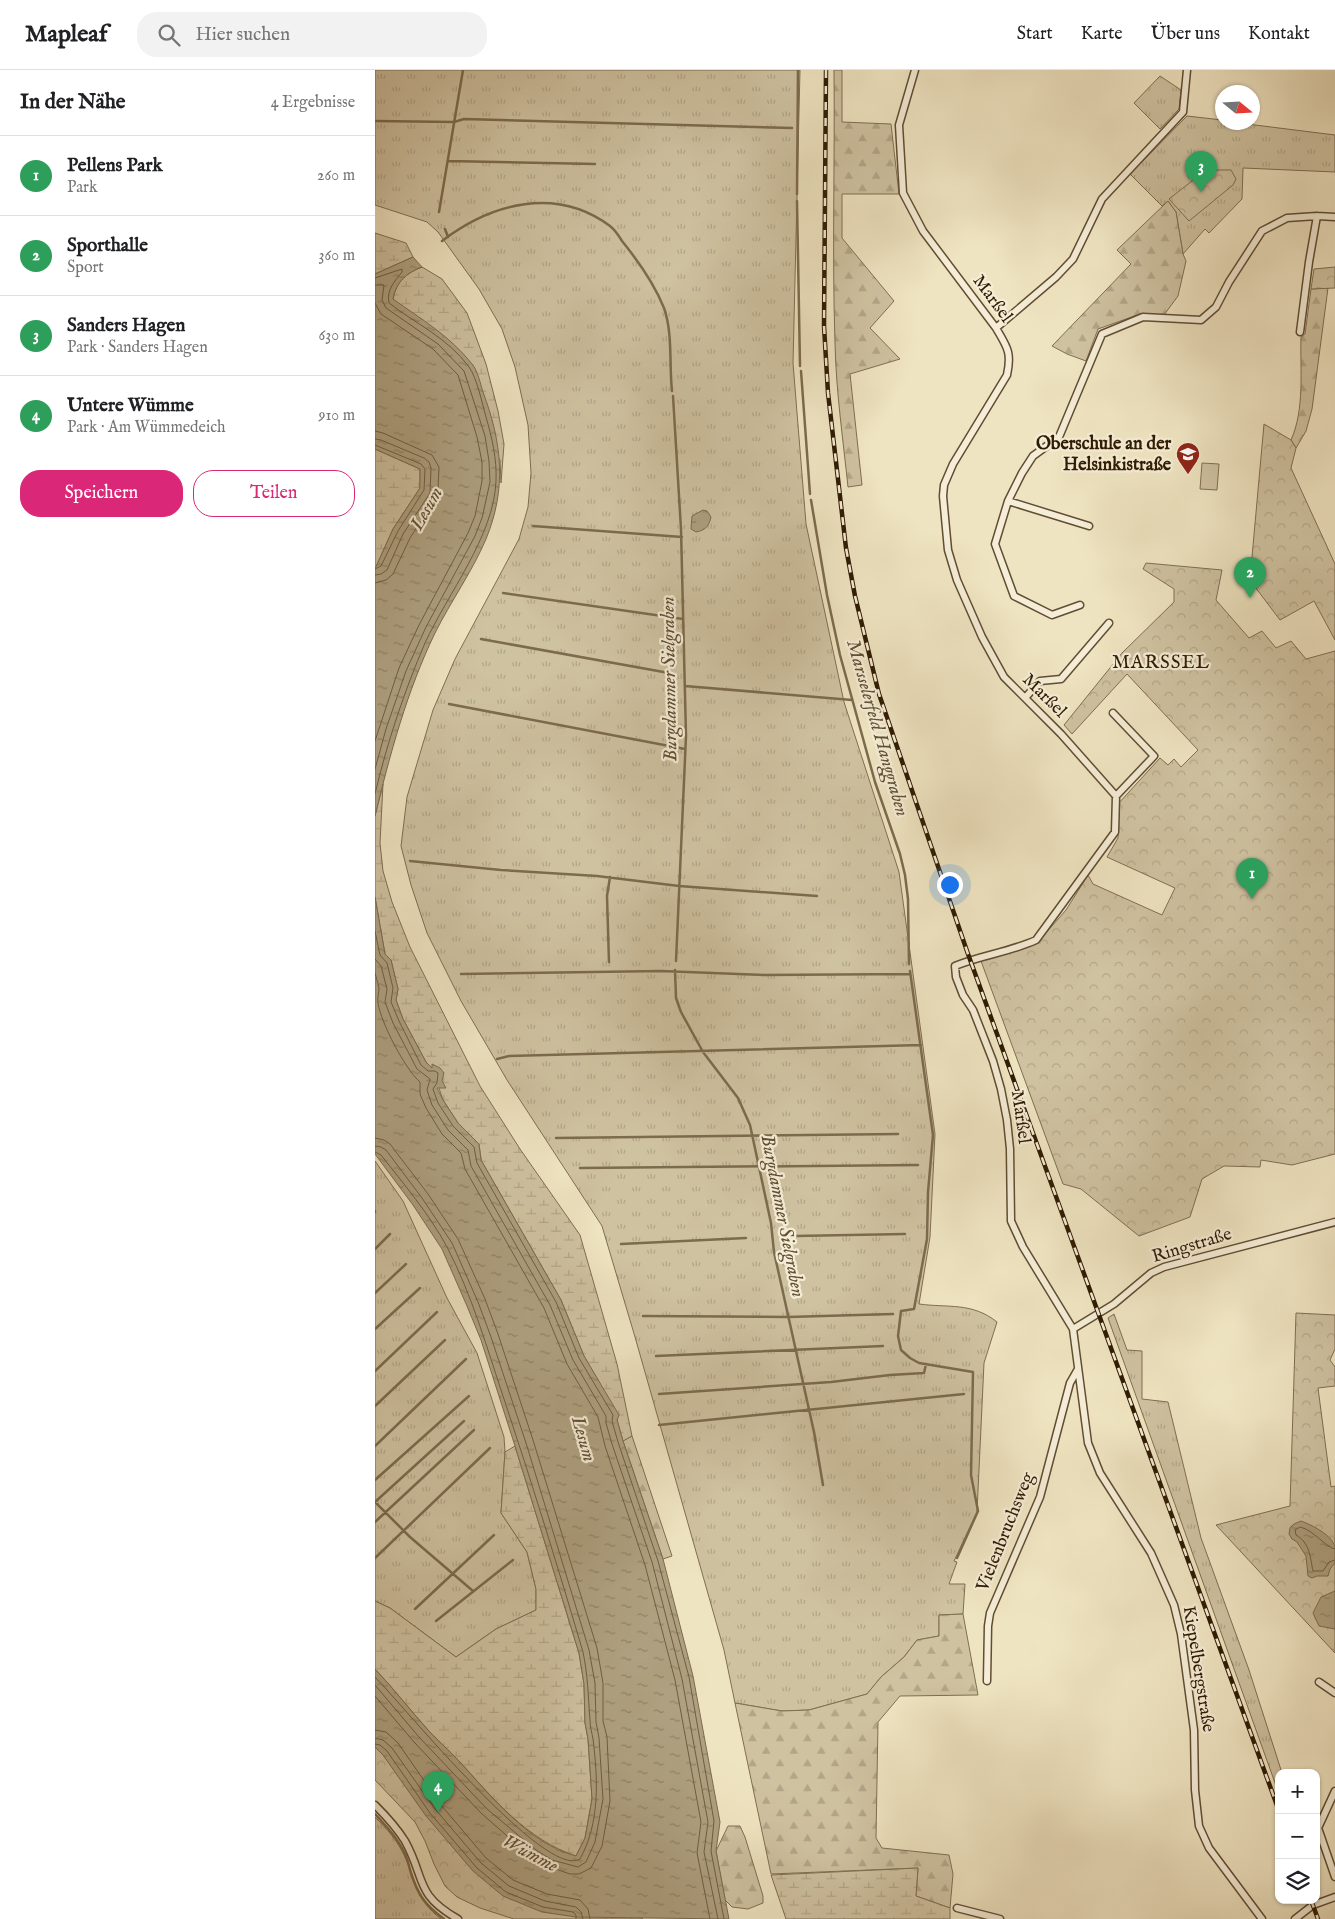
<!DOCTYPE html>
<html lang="de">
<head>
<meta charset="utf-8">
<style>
	:root { --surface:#fff; --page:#f2f2f2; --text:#202124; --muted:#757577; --line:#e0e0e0; --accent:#db2777 }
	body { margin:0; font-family:"IM FELL English",serif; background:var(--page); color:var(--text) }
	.controls { position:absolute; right:15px; bottom:15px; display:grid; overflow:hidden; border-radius:10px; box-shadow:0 1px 4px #0004 }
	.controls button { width:45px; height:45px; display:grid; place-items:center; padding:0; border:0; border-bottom:1px solid var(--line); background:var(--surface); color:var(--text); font:25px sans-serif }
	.compass { position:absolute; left:840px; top:15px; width:45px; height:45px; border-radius:50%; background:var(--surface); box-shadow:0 1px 4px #0004; rotate:108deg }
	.you { position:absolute; left:574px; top:814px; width:18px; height:18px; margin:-12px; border:4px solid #fff; border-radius:50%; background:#1a73e8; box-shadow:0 0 0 8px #1a73e833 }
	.badge { display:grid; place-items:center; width:32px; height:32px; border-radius:50%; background:var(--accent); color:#fff; font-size:16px; font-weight:700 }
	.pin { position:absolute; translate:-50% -41px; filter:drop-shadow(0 1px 2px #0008) }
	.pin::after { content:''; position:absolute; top:26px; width:18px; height:15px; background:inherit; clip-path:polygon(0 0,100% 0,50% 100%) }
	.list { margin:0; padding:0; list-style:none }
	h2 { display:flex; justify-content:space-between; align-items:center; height:65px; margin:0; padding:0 20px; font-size:21px }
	h2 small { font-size:16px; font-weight:400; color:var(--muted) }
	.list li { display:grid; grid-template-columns:32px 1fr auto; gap:15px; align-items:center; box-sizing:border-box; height:80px; padding:0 20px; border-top:1px solid var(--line) }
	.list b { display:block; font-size:19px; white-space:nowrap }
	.list p { margin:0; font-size:16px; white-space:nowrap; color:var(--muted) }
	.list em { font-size:16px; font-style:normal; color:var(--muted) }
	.actions { display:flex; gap:10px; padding:15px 20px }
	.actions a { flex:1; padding:11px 0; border:1px solid var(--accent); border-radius:20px; text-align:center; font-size:18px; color:var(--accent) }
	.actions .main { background:var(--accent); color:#fff }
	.icon { flex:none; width:28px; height:28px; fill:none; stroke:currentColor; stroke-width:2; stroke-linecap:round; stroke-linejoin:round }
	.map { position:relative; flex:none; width:960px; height:1849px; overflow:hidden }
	header { display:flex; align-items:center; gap:30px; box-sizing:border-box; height:70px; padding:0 25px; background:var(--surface); border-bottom:1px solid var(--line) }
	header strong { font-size:24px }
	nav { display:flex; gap:28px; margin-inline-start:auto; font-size:18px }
	.search { width:350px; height:45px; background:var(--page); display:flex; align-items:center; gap:12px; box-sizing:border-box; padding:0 18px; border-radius:20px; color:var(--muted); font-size:19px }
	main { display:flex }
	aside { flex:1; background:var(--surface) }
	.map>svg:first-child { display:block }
</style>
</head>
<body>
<header>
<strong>Mapleaf</strong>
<div class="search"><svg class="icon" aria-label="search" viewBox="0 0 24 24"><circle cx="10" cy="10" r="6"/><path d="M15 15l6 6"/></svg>Hier suchen</div>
<nav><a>Start</a><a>Karte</a><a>Über uns</a><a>Kontakt</a></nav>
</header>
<main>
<aside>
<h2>In der Nähe<small>4 Ergebnisse</small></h2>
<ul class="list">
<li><span class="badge" style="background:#2e9e5b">1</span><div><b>Pellens Park</b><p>Park</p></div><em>260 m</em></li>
<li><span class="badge" style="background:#2e9e5b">2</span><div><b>Sporthalle</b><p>Sport</p></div><em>360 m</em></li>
<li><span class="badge" style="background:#2e9e5b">3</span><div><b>Sanders Hagen</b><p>Park · Sanders Hagen</p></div><em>630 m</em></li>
<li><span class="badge" style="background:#2e9e5b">4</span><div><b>Untere Wümme</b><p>Park · Am Wümmedeich</p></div><em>910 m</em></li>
</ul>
<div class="actions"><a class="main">Speichern</a><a>Teilen</a></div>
</aside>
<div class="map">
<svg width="960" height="1849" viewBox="0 0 960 1849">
	<defs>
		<pattern id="grass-tufts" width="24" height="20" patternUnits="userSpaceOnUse" patternTransform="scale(1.25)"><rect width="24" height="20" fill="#cfc2a1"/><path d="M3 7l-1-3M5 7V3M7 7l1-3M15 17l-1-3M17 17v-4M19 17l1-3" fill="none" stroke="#b2a689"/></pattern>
		<pattern id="forest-firs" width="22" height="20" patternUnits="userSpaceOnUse" patternTransform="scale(1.25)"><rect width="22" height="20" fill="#cfc2a1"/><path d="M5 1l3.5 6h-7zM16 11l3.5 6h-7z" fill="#b2a689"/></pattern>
		<pattern id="wetland-marsh" width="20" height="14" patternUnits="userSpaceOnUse" patternTransform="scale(1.25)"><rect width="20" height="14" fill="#cfc2a1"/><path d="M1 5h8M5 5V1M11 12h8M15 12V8" fill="none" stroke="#b2a689"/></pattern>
		<pattern id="park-crowns" width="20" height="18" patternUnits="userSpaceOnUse" patternTransform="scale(1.25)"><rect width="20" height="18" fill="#cfc2a1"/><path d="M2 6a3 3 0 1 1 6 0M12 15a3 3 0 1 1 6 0" fill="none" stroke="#b2a689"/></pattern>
		<pattern id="water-ripples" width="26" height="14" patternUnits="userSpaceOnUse" patternTransform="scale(1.25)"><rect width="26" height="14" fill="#aea080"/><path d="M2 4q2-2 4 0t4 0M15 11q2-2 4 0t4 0" fill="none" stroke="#8e8267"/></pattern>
	</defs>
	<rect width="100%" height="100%" fill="#efe4c1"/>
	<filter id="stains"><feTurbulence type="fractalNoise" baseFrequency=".004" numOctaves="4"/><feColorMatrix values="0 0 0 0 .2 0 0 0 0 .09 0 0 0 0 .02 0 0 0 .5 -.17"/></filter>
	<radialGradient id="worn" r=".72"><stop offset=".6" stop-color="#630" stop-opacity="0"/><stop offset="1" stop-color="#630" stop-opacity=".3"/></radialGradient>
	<path fill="url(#grass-tufts)" stroke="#806e52" d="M0,0h425l-7,293 13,161 38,178 55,170 36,262 -5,103 -11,67c29,4 53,-2 78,18l-13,41 -7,149 -23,49 3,1 -8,22h16l-2,30 -24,1v21l-22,4 -13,17 -23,20 -14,17 -58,16 -27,1 -47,-8 -11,-53 -89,-313 -33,-111 -95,-146 -46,-79 -34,-68 -16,-48 -10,-39 6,-49 26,-87 22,-51 64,-120 9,-32 3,-34 -3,-48 -13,-58 -13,-38 -23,-40 -41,-57 -11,-10 -52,-17z
		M785,6l21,14 -2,19 -19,20 -26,-26z
		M812,46l35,4 1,2 16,1 96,12v37l-92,-4 -1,31 -33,34 -4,-4 -22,25 -7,-42 -8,-11 -6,5 -32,-32z
		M0,1091l28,40 44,97 30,55 27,84 1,15 -4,61 26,39 9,37v21l-40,19 -40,28 -66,-49 -15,-7z
		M739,1244l13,36 15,1v48l26,3 33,136 48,132 33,103h-3v21l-171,-476z
		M0,1747c12,12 22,23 29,38 13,27 10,43 37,64h-66z"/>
	<path fill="url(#forest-firs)" stroke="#806e52" d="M459,0h8v52l49,2 8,70h-57v44l52,63 -24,27 30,31 -50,15 12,111 -14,2c-5,-48 -12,-96 -13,-144 -3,-91 0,-182 -1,-273z
		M793,131l8,11 7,42 3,7 -8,35 -14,19 -24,-1 -42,15 -12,32 -19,-7 -15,-8 79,-82 -14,-14z
		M953,218l-16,121 -6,22 -10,17 -5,-8c14,-31 9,-71 10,-103l4,-3 6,-45z
		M257,1366l40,120 -9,3 -40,-118z
		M588,1544l15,81 -78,1 -22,26 -2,116 6,10 67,7 4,19 -3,34 -34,-12 2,-28 -147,6 -36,-171 47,8 27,-1 58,-16 14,-17 23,-20 13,-17 22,-4v-21z
		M353,1756h12l5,11 18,59v7l-15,6 -16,-2 -7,-7 -9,-49z"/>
	<path fill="url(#wetland-marsh)" stroke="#806e52" d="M0,163l31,10 7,14 -38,17z
		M47,197l20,12 25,34 19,51 12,47 6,33 -3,39 -1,-23 -107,-161c3,-17 13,-26 29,-32z
		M0,379l45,20v19l-27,41 -18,40z
		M8,714l-3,59 3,28 9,31 18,45 70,139 40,63 60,86 37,129 15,72 -9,5 -6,-21 1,-5 -34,-59 -23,-56 -80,-140 -2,-16 -21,-21 -15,-23 -11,-32 -6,-6 -23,-43 -7,-19 2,-11 -7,-29 -6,-6 -10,-57v-81z
		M140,1376l64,207 5,31 1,39 3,16 4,60 -7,39 -9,18c-48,-16 -82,-56 -115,-93 -11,-11 -22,-22 -33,-33 -18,-20 -34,-41 -53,-61v-68l15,7 66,49 40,-28 40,-19v-21l-9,-37 -26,-39 4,-61z
		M543,1798l-2,28 34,12v11h-164l-15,-44z"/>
	<path fill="url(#park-crowns)" stroke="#806e52" d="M831,100h25l5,9 -3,6 -44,36 -20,-22z
		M960,197v21l-24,1 3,-20z
		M889,354l27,16 5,8 -5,20 44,96v76l-21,-39 -34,19 -34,-45 6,-18z
		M771,493l76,7 -6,30 33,38 13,-7 14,17 15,-7 15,18 29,-8v503l-43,11 -31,-5 -1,7 -36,-1 -22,13 -12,38 -51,19 -58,-47 -18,-5 -82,-223 41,-12 16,-7 28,-32 22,-35 5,9 69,31 13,-27 -68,-31 11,-19v-34l42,-46 8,7 6,-6 7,8 17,-17 -71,-76 -55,60 -8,-9 58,-72 52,-51v-13l-31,-20z
		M921,1243l39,2v34l-5,11 5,7v19l-17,2 13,99 4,-1v167l-119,-128 74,-19z
		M0,1633l113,130 155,86h-129l-34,-11 -23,-11 -12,-11 -11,-22 -9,-23 -10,-19 -40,-42z"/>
	<path fill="#cfc2a1" stroke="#806e52" d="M827,393l17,1 -2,26 -17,-1z"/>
	<path fill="url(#water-ripples)" stroke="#7c6b4e" d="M38,187l9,10c-16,6 -26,15 -29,32 28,20 57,37 79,65 6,7 8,19 11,28 19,51 24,96 3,147 -14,33 -35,62 -51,94 -28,58 -45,121 -60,183v-247l18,-40 27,-41v-19l-45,-20v-175z
		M328,440l4,1 4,6c-2,9 -5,13 -15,15l-5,-3 1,-13z
		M0,827l10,57 6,6 7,29 -2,11 7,19 23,43 6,6v-4l8,4 4,5 -2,8 4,7h-9l6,12 15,23 21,21 2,16 80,140 23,56 35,59 -2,5 6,21 40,118 30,117 27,146 -4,29 13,68 -153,-2 -34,-5 -39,-16 -30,-25 -47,-55 -43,-61 -8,-8v-78c19,20 35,41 53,61 10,11 21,20 30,30 32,35 71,84 118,96l9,-18 7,-39 -4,-60 -3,-16 -1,-39 -5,-31 -64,-207 -34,-106 -14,-34 -25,-57 -29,-44 -38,-51z
		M926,1451c11,4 31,14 34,26 0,5 0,12 0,16l-5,6 -2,7h-11l-5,2 -4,-2 -2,-20 -9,-14 -5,-3 -3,-5 1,-6 4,-4z
		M960,1521v38l-16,-3 -6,-13 8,-16z"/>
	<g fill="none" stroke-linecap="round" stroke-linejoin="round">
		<path stroke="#6f5e41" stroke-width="1" d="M0,208l27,-9v3c-7,9 -16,18 -13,31 27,21 59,35 80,64 8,11 13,36 17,50 6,21 11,42 10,64 -2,55 -48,112 -71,162 -21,49 -38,100 -50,151
			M0,215h9l-2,15 4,8 52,36 26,27 21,65 4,25 1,21 -8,36 -7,18 -49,91 -20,44 -20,58 -11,40
			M0,233l6,11 52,35 25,26 19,62 5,25v19l-7,35 -7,17 -49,92 -20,43 -24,73
			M0,361l8,2 49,22 7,12 -1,22 -2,8 -26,41 -17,36 -7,6 -11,3
			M0,369l6,1 43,18 5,4 2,6 -1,25 -27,41 -16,36 -6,4 -6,1
			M0,375l46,19 4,5 -1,21 -26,41 -17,35 -6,3
			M0,861l5,24 7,8 6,25 -2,14 8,19 22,44 7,6h7l3,2 -1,10 -4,6 5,14 15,23 21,21 3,16 79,139 23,56 34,57 -1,6 6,21 40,119 31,116 25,144 -3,30 13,68
			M0,889l6,7 6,23 -2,13 8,21 24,46 13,10 -3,11 5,15 16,25 20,20 3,16 79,139 23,55 33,56v7l6,21 40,118 30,117 26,143 -4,30 14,67
			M0,903c1,4 3,10 4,15 0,5 -2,10 -1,15 3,20 27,66 42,79v12l6,14 16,26 19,19 4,16 79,139 23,56 31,53 7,29 40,119 30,115 26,142 -4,31 13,66
			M0,1068l9,2 6,4 38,50 30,45 27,60 13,35 35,106 64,208 6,35v38l4,16 3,64 -8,45 -11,22 -12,6h-9l-23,-8 -32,-23 -34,-30 -67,-71 -39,-46
			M0,1076l6,1 5,3 36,48 30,45 26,59 13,35 35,106 63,207 6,33 1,39 3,16 4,61 -8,43 -9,20 -8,5 -26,-7 -16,-10 -49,-41 -68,-72 -44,-52
			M0,1082l6,3c22,28 49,60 66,92 25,48 40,101 57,152 28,84 54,168 79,253 5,24 5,43 7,68 0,7 2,13 3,19 5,40 7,84 -13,120 -34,22 -179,-156 -205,-182
			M960,1479c-9,-1 -21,-19 -35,-22l-5,3 1,5c14,8 14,22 17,36h10l6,-9 6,-2
			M0,1660l11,2 12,11 43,62 45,53 27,22 34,14 33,6 8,9 2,10
			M0,1668l8,2 9,8 43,61 46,54 28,23 36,15 31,6 5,5 2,7
			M0,1674l5,1 7,6 43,62 47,55 29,24 37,15 30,5 3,3v4"/>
		<path stroke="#7c6b4e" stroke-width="2.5" d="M0,51l79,1 10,-3 328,9
			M73,91l147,3
			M422,124l1,-124
			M422,131l3,165
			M64,142l24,-142
			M70,159l3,8
			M67,171c50,-38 114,-55 168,-15 5,4 9,10 12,15 17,21 32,42 42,67 9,26 5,56 8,83
			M426,301l9,123
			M298,326l8,133 5,207 -10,225
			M436,430l16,95 13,60 35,127 25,72 5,21 3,24 1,65
			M158,456l149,11
			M128,523l180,26
			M106,569l188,34
			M310,616l167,14
			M74,634l236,45
			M35,791l91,9 96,6 82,10 138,10
			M234,892l-2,-66 3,-19
			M300,900l1,28 5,14 22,40 35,46 12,27 21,98 3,29 40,180 9,53
			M535,901l23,164 -5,57 -1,47 -13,70 -13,2 -3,25 3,14 9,8 9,5 54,9 -2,103 7,36 -21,47
			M86,904l200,-3 103,4 146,-1
			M122,989l12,-3 412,-11
			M181,1068l342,-4
			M205,1098l338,-3
			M0,1142v-1
			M420,1166l110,-2
			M246,1174l125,-6
			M0,1179l15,-15
			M0,1223l31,-29
			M268,1246l145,1 105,-3
			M0,1259l45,-41
			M281,1286l227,-10
			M0,1301l62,-59
			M284,1324l172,-12 59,-7 34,-2 2,-9
			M0,1336l70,-66
			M284,1355l305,-31
			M0,1376l91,-87
			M0,1410l94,-84
			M0,1432l35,35 63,54
			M0,1432l89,-81
			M0,1452l99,-92
			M0,1488l115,-110
			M40,1539l79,-74
			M61,1551l77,-61
			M0,1744c12,13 23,25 30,40 3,6 4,13 6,19 7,22 14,32 33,46"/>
		<g stroke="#604d32" stroke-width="9">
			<path id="minor" d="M540,0l-16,55 4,68 20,38 73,97c11,19 16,24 11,47l-54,89 -9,21 -1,11 5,54 9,30 25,57 22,40 57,57 55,62 -1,36 -79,108c-26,12 -54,15 -81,26l1,11 7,18 10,15 20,51 8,28 6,31 3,29 1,72 12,26 50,82 15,114 12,30 51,80 23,52 7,29 13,96 1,60 4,36 10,22 53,71
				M621,258l60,-51 17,-18 29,-60 81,-87 4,-42
				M925,262l9,-70 8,-46
				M633,431l81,25
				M705,535l-28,10 -38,-19 -19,-52 13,-43 14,-28 11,-17 26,-19 43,-103 41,-17 58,3 15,-13 13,-25 33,-51 25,-13 30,-2 18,1
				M650,628l15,-17 21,-2 48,-56
				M738,643l41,43 -38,40
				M698,1259l41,-25 37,-31 13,-6 171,-45
				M612,1611l1,-55 2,-13 50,-116 30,-114 8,-14
				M944,1612l16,11
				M960,1721l-17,37 17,49
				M0,1735c11,11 22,23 30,36 21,38 9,53 53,78
				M582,1838l43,11
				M920,1849l18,-14 22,-8"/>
		</g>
		<use href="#minor" stroke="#f5edd7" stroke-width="6"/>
		<g stroke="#301b02" stroke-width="4.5">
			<path id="rail" d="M451,0l-2,256 4,67 18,155 9,48 24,98 89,260 311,857
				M936,1830l7,19"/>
		</g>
		<use href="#rail" stroke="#f5edd7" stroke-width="2.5" stroke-dasharray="8" stroke-linecap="butt"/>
	</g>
	<defs>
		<g id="school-pin" transform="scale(1.25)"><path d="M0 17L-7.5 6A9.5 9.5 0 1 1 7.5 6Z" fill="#8f2418" stroke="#f5edd7"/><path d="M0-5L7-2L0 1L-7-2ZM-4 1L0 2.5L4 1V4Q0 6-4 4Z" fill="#fff"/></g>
	</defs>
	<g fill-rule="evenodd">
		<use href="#school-pin" x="813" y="384"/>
	</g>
	<g text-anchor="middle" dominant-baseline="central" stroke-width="4.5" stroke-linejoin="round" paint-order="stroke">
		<g font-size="18" fill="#301b02" stroke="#f5edd7">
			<text transform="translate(617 229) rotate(54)">Marßel</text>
			<text transform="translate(669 626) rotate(45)">Marßel</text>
			<text transform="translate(645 1047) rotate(82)">Marßel</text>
			<text transform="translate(817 1176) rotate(-17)">Ringstraße</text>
			<text transform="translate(631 1462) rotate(-68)">Vielenbruchsweg</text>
			<text transform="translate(823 1599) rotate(81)">Kiepelbergstraße</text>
		</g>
		<g font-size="18" font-weight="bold" fill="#301b02" stroke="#f5edd7" text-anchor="end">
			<text x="796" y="374">Oberschule an der<tspan x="796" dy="21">Helsinkistraße</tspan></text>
		</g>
		<g font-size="19" font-style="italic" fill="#625034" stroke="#f5edd7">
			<text transform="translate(52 439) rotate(-61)">Lesum</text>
			<text transform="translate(295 609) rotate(-91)">Burgdammer Sielgraben</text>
			<text transform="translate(502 658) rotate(74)">Marsselerfeld Hanggraben</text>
			<text transform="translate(407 1146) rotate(79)">Burgdammer Sielgraben</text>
			<text transform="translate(208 1369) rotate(74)">Lesum</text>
			<text transform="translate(155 1784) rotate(28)">Wümme</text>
		</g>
		<g font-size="19" letter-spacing="1" fill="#301b02" stroke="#f5edd7">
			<text x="786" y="593">MARSSEL</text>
		</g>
	</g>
	<rect width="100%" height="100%" filter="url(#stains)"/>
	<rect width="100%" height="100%" fill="url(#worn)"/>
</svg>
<div class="controls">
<button>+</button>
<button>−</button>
<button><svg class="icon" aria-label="layers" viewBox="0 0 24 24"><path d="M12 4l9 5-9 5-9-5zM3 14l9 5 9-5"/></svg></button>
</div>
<svg class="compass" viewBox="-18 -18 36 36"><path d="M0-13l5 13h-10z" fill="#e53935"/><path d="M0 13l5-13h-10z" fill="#757577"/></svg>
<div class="you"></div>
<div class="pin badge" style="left:877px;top:829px;background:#2e9e5b">1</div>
<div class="pin badge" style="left:875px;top:528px;background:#2e9e5b">2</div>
<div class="pin badge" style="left:826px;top:122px;background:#2e9e5b">3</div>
<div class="pin badge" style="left:63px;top:1742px;background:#2e9e5b">4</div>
</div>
</main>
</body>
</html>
